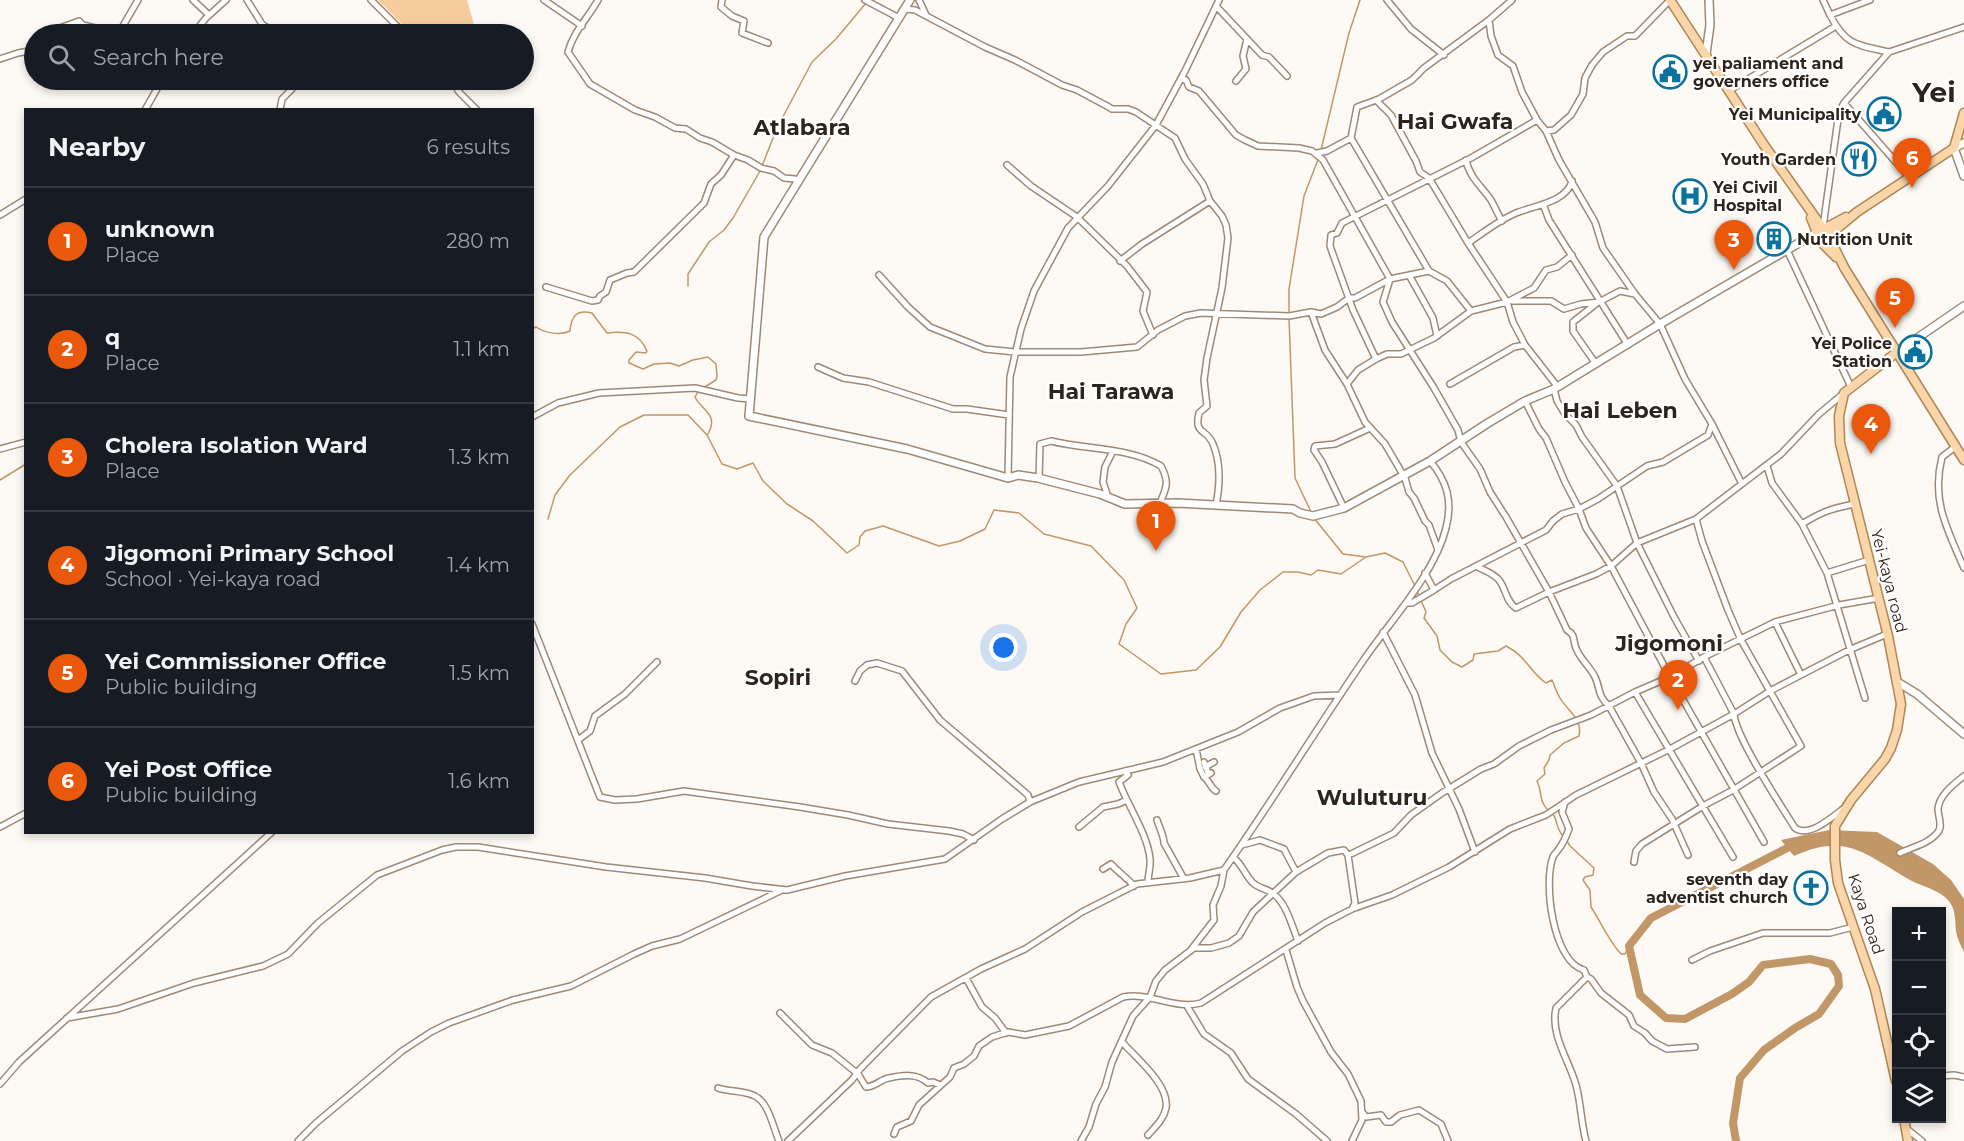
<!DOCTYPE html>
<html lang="en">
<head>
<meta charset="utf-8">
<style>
	:root { --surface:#171b24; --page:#242831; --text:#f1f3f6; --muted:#9ea1a6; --line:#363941; --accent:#ea580c }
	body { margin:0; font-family:Montserrat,sans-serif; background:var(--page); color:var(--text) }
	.controls { position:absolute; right:18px; bottom:18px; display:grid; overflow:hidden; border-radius:0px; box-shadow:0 3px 9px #0003 }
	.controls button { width:54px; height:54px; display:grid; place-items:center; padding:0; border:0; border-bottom:2px solid var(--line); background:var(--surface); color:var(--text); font:30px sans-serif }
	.you { position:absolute; left:1004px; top:648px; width:21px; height:21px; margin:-15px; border:4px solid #fff; border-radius:50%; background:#1a73e8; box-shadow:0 0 0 9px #1a73e833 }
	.badge { display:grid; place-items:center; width:39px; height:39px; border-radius:50%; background:var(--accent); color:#fff; font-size:20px; font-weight:700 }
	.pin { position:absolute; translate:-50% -50px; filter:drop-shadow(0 2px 3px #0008) }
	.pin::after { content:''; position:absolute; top:32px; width:21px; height:18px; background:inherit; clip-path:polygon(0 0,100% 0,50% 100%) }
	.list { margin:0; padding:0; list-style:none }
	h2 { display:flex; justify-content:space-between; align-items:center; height:78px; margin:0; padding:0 24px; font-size:26px }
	h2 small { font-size:20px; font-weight:400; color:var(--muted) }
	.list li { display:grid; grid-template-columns:39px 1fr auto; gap:18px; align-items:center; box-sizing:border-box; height:108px; padding:0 24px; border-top:2px solid var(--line) }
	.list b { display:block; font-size:22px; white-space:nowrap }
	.list p { margin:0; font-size:20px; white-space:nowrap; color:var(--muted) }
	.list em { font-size:20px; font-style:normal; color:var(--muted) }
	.icon { flex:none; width:33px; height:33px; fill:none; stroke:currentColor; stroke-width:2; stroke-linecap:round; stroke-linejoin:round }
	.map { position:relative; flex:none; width:1964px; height:1141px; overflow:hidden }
	.search { position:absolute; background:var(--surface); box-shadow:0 3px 9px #0003; left:24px; top:24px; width:510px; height:66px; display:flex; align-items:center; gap:15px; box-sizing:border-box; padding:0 21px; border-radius:33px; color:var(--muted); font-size:22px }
	.panel { position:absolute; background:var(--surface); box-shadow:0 3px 9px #0003; left:24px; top:108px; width:510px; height:726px; border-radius:0px }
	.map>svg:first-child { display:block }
</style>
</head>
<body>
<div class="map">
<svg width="1964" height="1141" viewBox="0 0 1964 1141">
	<rect width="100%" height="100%" fill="#fdf9f4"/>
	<path fill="#f7cc9c" d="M378,0h89l8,28 -8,6h-55z"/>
	<path fill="#c29767" d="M1829,830l48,2 56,32 18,16 13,19v53c-3,-7 -7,-13 -8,-21 -1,-11 0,-22 -8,-31 -9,-10 -24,-13 -36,-19 -45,-25 -64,-50 -118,-25l-13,-16z"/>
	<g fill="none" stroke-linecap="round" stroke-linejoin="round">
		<path stroke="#c29767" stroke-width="1.5" d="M1321,150l28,-117 11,-33
			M762,166l15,-38 35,-66 24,-23 30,-36
			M688,286v-12l21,-32 15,-12 9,-12 27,-47
			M1289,314v-25l15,-93 15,-39
			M1289,318l6,160 17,36
			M532,329l4,-2c9,6 24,9 34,4 1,-14 6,-22 22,-18l15,20c18,-2 32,-1 40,18l-1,2 -10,-1 -7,8v3l14,6 11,-5 16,-1 9,3 14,-6 15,-3 8,7 1,12 -1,4 -13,8
			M699,390l-4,7c7,14 24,17 13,37
			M0,480l26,-16
			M1314,518l29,36 23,3 19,-4 18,9 12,24
			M548,519l7,-24 15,-20 50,-48 24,-12h44l19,20 15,29 15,5 16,-6 10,18 24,23 26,17 34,32 12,-8 1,-8 5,-6 18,-5 56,20 21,-5 25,-12 9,-19 25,3 25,21 47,12 33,34 13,28 -11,16 -7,20 42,30 35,-4 24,-23 21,-35 19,-22 23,-18h15l13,3 7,-5 23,4 25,-17
			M1417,591l9,21 -2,6 13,18 3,14 12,12 10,5 11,-7 1,-6 24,-3 8,-5c20,10 24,26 40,37l6,-3c3,6 4,12 8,18 8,14 23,20 19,38l-15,7 -14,12 -1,5 -5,8 1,6 -8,7c6,12 1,19 11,29
			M1552,813c7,7 2,14 12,24
			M1567,841l3,5 24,22 -1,7 -8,2 -2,3 7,10 1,17c10,15 17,33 30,47h4l4,-8"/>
		<path stroke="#c29767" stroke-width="8" d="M1736,1141l-3,-18 7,-45 24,-28 31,-22 24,-14 20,-28 -1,-11 -7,-11 -21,-5 -47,6 -14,17 -17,12 -47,25 -19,-1 -26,-23 -11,-49 22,-28 142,-73h4"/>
		<g stroke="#9d8a76" stroke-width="8">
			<path id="street" d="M193,0l16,15
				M247,0l15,24 14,10
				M371,0l34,34
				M544,0l38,26
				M598,0c-10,18 -25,32 -30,52l22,32 45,26 20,7 20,11 11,1 14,9 12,4 22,13
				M722,0l-1,7 11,9 12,5 -2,12 26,10
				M865,0l34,18
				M919,0l7,15
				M1387,0l24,29 33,26
				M1823,0l7,15 40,-15
				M1216,6l46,49 7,2 18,19
				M905,9l10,1 70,37 30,13 47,25 15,5 30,16 5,3h16l8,3 39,26 10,21 18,25 7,17 12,15 4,9 2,13 -6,50 -15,70 -3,22 3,26 -8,7c-5,23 7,14 14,31 8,19 7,41 3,61
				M1830,15c16,31 27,30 59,37
				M1489,20l2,16 7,19 15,11 9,26 15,28 9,11 13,29 36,62 8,26 32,46 25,30 25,55 27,45 30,60
				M43,34l36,-13 4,4 32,8 5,-2 18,-31
				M193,34l13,-16 20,-18
				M0,59l18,-6 16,-3
				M1181,78l5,2 3,7 10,4 37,44 9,5 13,6 41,2 13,3 11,9 67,119 -7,23 9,20 42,66 24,42 3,12 19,27 10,23 16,25 43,75 18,38c8,5 6,8 8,15 3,13 15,21 20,32 6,13 2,18 14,29l32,57 13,29 18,27 16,36
				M452,80l7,12 18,18
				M1236,81l10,-12 -3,-13 4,-17
				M1730,90l106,-64
				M1376,100l15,15 25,46 4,11 9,6 39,65 39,59 6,20 12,23 32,41
				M1844,103l65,74
				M145,110l17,-30
				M280,110l2,-11 10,-10 1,-9
				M1546,131l8,-1 17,-15 12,-21 2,-16 7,-13 11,-13 24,-16h8l35,-36
				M1317,153l10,-2 24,-13
				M1466,160c3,17 16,27 25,40 4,7 7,15 11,21
				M1007,165l24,21 46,31 50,49 20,26 -4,19 10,24
				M1543,204l6,16 79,125
				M0,215l26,-16
				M1823,227l16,-115 5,-9 45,-51 75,-25
				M1468,243c15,-10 31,-23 48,-30 17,-7 51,-11 56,-32
				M1787,250l64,137
				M1120,261l22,-17 68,-43
				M879,275l29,32 22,20 55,22 30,3h66l56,-5 21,-17 27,-14 16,-3 88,3 22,-4 10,2 16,-7 12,-9h6l35,-19 39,-8
				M1409,275l24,43 4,18
				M546,287l46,14 6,-1 2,-4 6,-4 4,-12 17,-7 7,-1 70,-69 7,-19 10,-9 13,-20 14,5 13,8 13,3 10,7 11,1 2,2
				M1512,301h39l13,8 17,-5 18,-2 21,-11 15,3
				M1471,311l-24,-30 -18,-10 -78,-133 6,-31 22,-8 33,-19 12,-12 65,-48 23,-20
				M1311,312l14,38 22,34 18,38 20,22 20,34 4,14 5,6 11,23 4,4 9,25
				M1376,359l-23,-49 -23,-64 1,-11 6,-2 5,-10 129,-65 66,-38
				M1596,364l-23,-33v-9l24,-19
				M818,367l25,11 26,4 84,27h14l42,6
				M1347,384l11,-14 18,-11 11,-5h14l33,-16 37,-27 36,-9 27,-14 12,-18 11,-3 15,-12
				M1450,384l64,-37 11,-2
				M1554,389l3,12 8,13 11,11 6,12 35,49 20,57 37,74 25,44
				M1525,401l14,28 7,9 19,44 14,27 7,19 25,38 59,111 94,165
				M532,417l26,-14 41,-10 96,-5 43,10 13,1
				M1955,447l-13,10c-11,43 5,72 22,111
				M0,449l26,-7
				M1767,466l5,17 30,41 25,49 38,125
				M1008,478l2,-101 11,-48 13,-38 34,-63 40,-42 48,-61 29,-54 34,-71
				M1039,479l1,-35 11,-3c36,9 78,6 110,25 9,17 5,22 -1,37
				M1108,497l-5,-15 2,-15 8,-16
				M1344,508l-22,-46 -8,-12 1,-4 20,-2 35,-16
				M1802,524c21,-13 29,-15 52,-20
				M1478,567c7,4 15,6 21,13 7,9 7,22 17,28l33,-16 47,-18 15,-8 26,-23 59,-24 85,-65 38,-40 24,-20
				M1425,573l9,17 17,-11 95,-49 7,-9 9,-7 17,-5 19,-10 49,-33 16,-4 45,-27 4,-11
				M1827,573l42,-13
				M1408,603h4l22,-13
				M1775,622l26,53
				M532,624l68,173 15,3 22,-1 47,-8 116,16 48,8 40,9 61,7 14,3 11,6
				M1383,632l32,63 17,58 27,56 16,43
				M1704,657l30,57c1,22 47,92 61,114 14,10 36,-10 48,-19
				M855,681l5,-10 7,-6 10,-2 25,8 38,49 88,75 2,7
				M1635,692l98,165
				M578,740l12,-9 5,-15 30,-22 32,-32
				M1196,749l4,20 4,8 7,-4
				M1204,762l4,11
				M1205,767l9,-5
				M1125,771l3,4 -9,7c8,22 29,53 31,77 1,7 -2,16 -2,24
				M1204,777c6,4 6,11 12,14
				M1565,802l-3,10 7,17c-3,8 -6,15 -11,21 -1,2 -4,4 -5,7 -10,26 0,105 31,113l3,7 -31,31c-6,27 13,52 20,77 5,18 5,38 10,56
				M1157,820c2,7 7,16 7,23l20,36
				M0,827l26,-14
				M1079,827l24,-20 15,-3 9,-4
				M1242,845l18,-5 24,9 12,23
				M1900,853c12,-6 29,-9 38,-21 5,-6 0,-16 0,-23 1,-14 16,-25 26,-33
				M1348,855l7,48 -3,6
				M1233,857c9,7 12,18 20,26 7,6 15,6 21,11 13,11 18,32 24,47
				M1634,862l2,-11 6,-7 61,-38 30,-16 68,-44 -60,-106 -13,-30 -26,-69 -6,-22
				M1103,869l8,-5c7,8 15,13 23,22
				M1286,950l11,37 6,14 28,51 17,22 13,27 1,19 -10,21
				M1190,951l24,-31 -1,-15 8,-19 3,-16
				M1692,960l18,-9 53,-18h67l23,-6
				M1587,977l4,2 10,14 28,22 5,11 11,7 7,8 15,8 28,-2
				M966,978l16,29 13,11 11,15
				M1187,1006l17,28 27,19 17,26 48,35 31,27
				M780,1013l32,32 20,8 26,21 8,13c9,0 15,-8 23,-9 14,-3 28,-5 39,5l5,-1 7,3
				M67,1018l51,-9 76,-26 69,-17 25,-12 30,-31 59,-48 65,-25 14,-3h22l128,20 99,11 47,8 35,4 58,-14 100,-17 57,-40 28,-17 49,-20 84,-20 75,-30 42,-24 34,-12 26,-1
				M1122,1042c13,15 48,43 44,66 -2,11 -11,19 -18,27
				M1942,1076l12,-1 10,2
				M0,1084l19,-22 253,-230
				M718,1088c11,4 26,2 37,8 14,7 18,31 24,45
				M1362,1112l4,5 15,-2 5,7h5l9,-7 19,-5 22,14 7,17
				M1907,1129l15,12
				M894,1134l3,-7 14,-6 8,-16 31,-28 4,-9 10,-4 10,-8 5,-10 13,-9 16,-5 17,3 44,-9 54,-29c28,-5 51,13 78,6l124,-80 27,-14 40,-14 57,-28 61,-38 36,-14 30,-20 94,-46 64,-35 36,-23 79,-41 38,-16
				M298,1141l18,-18 86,-72 29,-19 18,-9 64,-23 58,-14 63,-32 18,-8 28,-7 100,-48
				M788,1141l64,-61 8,-11 71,-72 50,-28 44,-20 57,-37 55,-28 53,-6 34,-8c49,-70 93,-142 141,-212 27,-39 70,-85 81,-130 7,-27 1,-47 -16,-67
				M1081,1141l8,-14 7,-23 9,-17 7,-25 21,-46 17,-19 6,-16 9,-11 29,-22h17l18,-5 10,-7 14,-24 43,-40 32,-19 16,-3 4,5 3,-1 43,-21 17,-18 31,-22 39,-24 13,-5 25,-18 32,-16 40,-15 44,-23 35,-15 34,-20 71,-35 64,-17 40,-7"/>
		</g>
		<g stroke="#9d8a76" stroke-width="10">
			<path id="secondary" d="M910,0l-146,237 -15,179 158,33 101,29 10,-3 20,3 62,16 25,10 52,-1 116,6 7,4 13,3 31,-8 86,-47 58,-38 37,-22 29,-12 106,-65 156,-91
				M1706,54l4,-29 -1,-25
				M1964,143l-10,5 10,28
				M1897,352l67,-46
				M1899,683l18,11 47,40"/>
		</g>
		<g stroke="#b08654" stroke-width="11">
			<path id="primary" d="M1670,0l94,145 65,92 16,32 119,191
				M1811,218l10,24 15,15
				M1820,231l26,-14
				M1821,242l36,-30 97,-64 10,-35
				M1896,1081l-21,-92 -37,-106 -3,-23v-34l16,-26 34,-41 6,-11 6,-18 4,-26 -13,-68 -48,-193 -1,-27 5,-23 53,-41
				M1904,1118l4,23"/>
		</g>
		<use href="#street" stroke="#fff" stroke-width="5"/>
		<use href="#secondary" stroke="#fff" stroke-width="7"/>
		<use href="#primary" stroke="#fad6aa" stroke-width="8"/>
	</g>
	<defs>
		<g id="civic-ring" transform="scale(1.725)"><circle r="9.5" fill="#fff" stroke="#0b729e" stroke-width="1.5"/><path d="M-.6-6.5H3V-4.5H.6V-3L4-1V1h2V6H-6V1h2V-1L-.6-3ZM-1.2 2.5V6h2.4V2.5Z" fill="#0b729e"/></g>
		<g id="restaurant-ring" transform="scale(1.725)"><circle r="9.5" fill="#fff" stroke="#0b729e" stroke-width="1.5"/><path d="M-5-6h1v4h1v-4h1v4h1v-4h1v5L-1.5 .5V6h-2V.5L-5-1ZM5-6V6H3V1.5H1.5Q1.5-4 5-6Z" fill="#0b729e"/></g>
		<g id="hospital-ring" transform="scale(1.725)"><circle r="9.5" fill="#fff" stroke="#0b729e" stroke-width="1.5"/><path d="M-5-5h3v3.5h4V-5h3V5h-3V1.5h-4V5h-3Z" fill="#0b729e"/></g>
		<g id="building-ring" transform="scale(1.725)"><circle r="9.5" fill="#fff" stroke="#0b729e" stroke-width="1.5"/><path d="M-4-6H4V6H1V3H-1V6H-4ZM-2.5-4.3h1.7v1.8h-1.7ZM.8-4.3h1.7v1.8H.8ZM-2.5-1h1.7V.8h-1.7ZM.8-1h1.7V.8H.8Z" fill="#0b729e"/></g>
		<g id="church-ring" transform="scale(1.725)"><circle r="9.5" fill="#fff" stroke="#0b729e" stroke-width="1.5"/><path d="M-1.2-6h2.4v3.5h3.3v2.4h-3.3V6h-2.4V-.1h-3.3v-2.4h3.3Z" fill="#0b729e"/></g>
	</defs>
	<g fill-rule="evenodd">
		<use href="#civic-ring" x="1670" y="72"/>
		<use href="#civic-ring" x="1884" y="114"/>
		<use href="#restaurant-ring" x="1859" y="159"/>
		<use href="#hospital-ring" x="1690" y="196"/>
		<use href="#building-ring" x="1774" y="239"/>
		<use href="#civic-ring" x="1915" y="352"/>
		<use href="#church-ring" x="1811" y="888"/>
	</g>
	<g text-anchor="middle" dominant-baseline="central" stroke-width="4.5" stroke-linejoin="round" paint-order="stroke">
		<g font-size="16" font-weight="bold" fill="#2d251d" stroke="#fff" text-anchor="end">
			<text x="1693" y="63" text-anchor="start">yei paliament and<tspan x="1693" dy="18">governers office</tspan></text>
			<text x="1861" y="114">Yei Municipality</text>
			<text x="1836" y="159">Youth Garden</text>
			<text x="1713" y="187" text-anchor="start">Yei Civil<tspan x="1713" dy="18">Hospital</tspan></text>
			<text x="1797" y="239" text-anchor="start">Nutrition Unit</text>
			<text x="1892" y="343">Yei Police<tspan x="1892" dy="18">Station</tspan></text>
			<text x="1788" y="879">seventh day<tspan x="1788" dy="18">adventist church</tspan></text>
		</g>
		<g font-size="16" fill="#2d251d" stroke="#fff">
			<text transform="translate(1889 581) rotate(76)">Yei-kaya road</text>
			<text transform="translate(1866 914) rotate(72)">Kaya Road</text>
		</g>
		<g font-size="22" font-weight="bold" fill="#2d251d" stroke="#fff">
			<text x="1455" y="121">Hai Gwafa</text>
			<text x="802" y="127">Atlabara</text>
			<text x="1111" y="391">Hai Tarawa</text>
			<text x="1620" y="410">Hai Leben</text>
			<text x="1669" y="643">Jigomoni</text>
			<text x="778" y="677">Sopiri</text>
			<text x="1372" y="797">Wuluturu</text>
		</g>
		<g font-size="28" font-weight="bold" fill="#2d251d" stroke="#fff">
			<text x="1934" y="92">Yei</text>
		</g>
	</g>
</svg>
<div class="controls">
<button>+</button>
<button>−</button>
<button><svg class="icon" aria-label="locate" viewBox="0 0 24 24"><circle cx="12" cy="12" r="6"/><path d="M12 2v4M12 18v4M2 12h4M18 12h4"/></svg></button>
<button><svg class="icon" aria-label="layers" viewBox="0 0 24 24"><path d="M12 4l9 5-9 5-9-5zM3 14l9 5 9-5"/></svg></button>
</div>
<div class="you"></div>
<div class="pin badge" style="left:1156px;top:551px">1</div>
<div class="pin badge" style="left:1678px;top:710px">2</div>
<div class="pin badge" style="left:1734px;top:270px">3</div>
<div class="pin badge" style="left:1871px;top:454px">4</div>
<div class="pin badge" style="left:1895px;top:328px">5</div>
<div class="pin badge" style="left:1912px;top:188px">6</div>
<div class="search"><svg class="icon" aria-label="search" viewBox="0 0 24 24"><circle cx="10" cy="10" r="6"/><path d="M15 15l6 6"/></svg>Search here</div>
<section class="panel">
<h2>Nearby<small>6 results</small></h2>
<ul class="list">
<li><span class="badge">1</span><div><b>unknown</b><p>Place</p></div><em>280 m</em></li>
<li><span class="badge">2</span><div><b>q</b><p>Place</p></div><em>1.1 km</em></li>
<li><span class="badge">3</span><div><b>Cholera Isolation Ward</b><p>Place</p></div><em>1.3 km</em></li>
<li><span class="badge">4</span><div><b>Jigomoni Primary School</b><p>School · Yei-kaya road</p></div><em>1.4 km</em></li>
<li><span class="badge">5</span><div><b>Yei Commissioner Office</b><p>Public building</p></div><em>1.5 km</em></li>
<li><span class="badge">6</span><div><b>Yei Post Office</b><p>Public building</p></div><em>1.6 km</em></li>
</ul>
</section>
</div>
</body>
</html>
